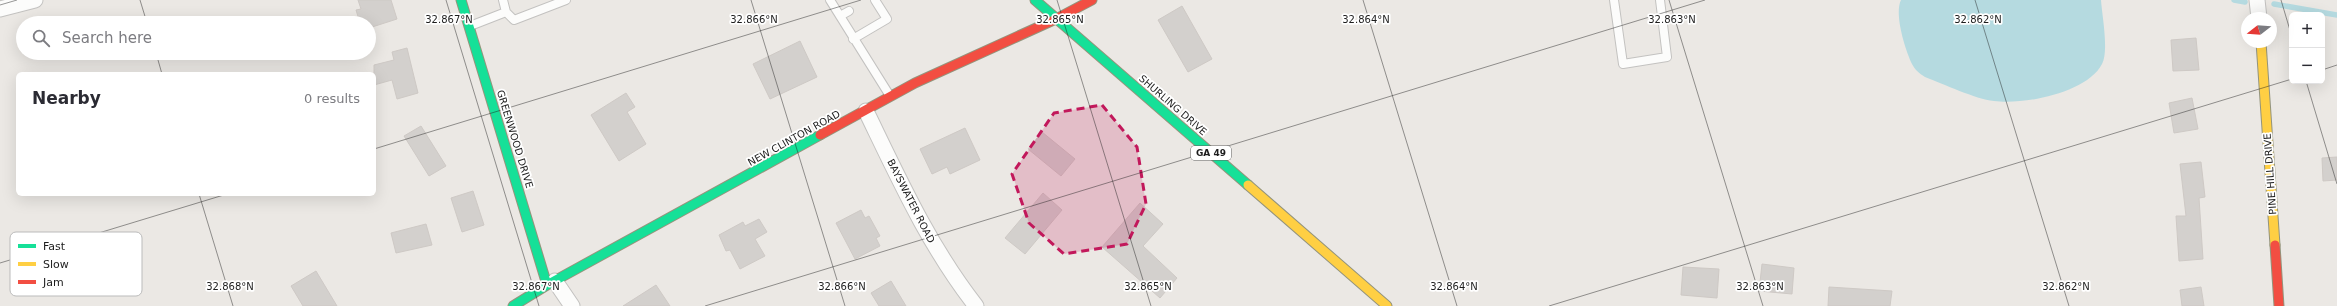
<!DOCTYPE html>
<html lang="en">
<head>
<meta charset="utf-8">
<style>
	:root { --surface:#fff; --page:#f7f7f7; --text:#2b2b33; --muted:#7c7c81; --line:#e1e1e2 }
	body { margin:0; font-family:"DejaVu Sans",sans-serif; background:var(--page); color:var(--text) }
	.controls { position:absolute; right:12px; top:12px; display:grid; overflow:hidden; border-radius:6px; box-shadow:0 4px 16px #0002 }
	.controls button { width:36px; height:36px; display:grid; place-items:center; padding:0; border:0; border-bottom:1px solid var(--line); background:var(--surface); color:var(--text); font:20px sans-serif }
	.compass { position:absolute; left:2241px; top:12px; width:36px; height:36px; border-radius:50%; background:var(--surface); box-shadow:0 4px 16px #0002; rotate:253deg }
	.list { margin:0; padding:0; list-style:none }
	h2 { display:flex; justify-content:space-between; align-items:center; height:52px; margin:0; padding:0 16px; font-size:17px }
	h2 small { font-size:13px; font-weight:400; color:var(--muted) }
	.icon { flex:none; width:22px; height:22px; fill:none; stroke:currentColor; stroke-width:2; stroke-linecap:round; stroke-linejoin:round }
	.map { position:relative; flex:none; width:2337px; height:306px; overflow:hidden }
	.search { position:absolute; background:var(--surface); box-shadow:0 4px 16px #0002; left:16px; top:16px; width:360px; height:44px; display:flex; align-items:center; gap:10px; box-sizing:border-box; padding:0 14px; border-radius:22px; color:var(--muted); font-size:15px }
	.panel { position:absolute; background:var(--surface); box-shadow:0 4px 16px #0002; left:16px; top:72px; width:360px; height:124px; border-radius:6px }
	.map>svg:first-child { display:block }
</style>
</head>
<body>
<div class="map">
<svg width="2337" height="306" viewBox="0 0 2337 306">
	<rect width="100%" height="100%" fill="#ebe8e4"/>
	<path fill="#b5dae0" d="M1901,0h200c1,15 8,51 1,64 -15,29 -78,41 -108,37 -19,-2 -50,-17 -69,-24 -6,-4 -10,-7 -13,-13 -7,-15 -18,-50 -11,-64z"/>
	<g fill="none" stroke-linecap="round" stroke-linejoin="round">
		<path stroke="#b5dae0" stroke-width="5.5" d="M2234,0l11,2
			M2274,4l63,11"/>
	</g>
	<path fill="#d3d0cd" stroke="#cec9c5" d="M358,0h33l6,19 -28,9v-5h-9l-4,-13 5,-1z
		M1182,6l30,53 -24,13 -30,-52z
		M2196,38l3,32 -26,1 -2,-31z
		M800,41l17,36 -47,22 -17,-35z
		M407,48l11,45 -21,6 -5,-19 -18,5v-20l20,-5 -2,-8z
		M626,93l9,14 -8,5 19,32 -27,17 -28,-46z
		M2192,98l6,31 -24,4 -5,-30z
		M421,126l25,40 -17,10 -25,-40z
		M965,128l15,32 -30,14 -3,-7 -15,7 -12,-25z
		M1042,132l33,27 -14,17 -33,-27z
		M2337,157v23l-14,1 -1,-23z
		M2201,162l4,35 -6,1 4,61 -24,2 -3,-45h10l-6,-52z
		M473,191l11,34 -22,7 -11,-34z
		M1043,193l19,17 -37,44 -20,-16z
		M1140,203l23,21 -20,22 34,32 -17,20 -58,-51z
		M861,210l4,8 4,-2 11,20 -4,2 4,8 -25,13 -19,-36z
		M759,219l8,13 -12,7 10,17 -25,13 -10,-19 -4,1 -7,-16 24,-13 2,4z
		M426,224l6,21 -36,8 -5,-20z
		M1762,264l32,4 -2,26 -33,-3z
		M1683,267l36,2 -2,29 -36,-3z
		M316,271l21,35h-34l-12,-20z
		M891,281l15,25h-27l-8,-13z
		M656,285l14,21h-47z
		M1829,287l63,4 -2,15h-62z
		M2201,287l3,19h-22l-2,-16z"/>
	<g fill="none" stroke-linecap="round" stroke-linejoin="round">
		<g stroke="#c3c2c0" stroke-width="10">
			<path id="lane" d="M503,0l3,12 8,8 52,-20
				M830,0l60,96
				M1614,0l9,64 44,-7 -7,-57
				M840,16l9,-5
				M470,26l36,-14
				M853,39l34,-20 -12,-19"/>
		</g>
		<g stroke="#c3c2c0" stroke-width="17">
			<path id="street" d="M2257,0l2,18
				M0,9l35,-9
				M866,111c33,68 63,135 110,195
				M555,281l17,25"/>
		</g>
		<g stroke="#94947c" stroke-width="11">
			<path id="fast" d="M461,0l86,285
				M1035,0l213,185
				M513,306l34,-21 273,-150"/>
		</g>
		<g stroke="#94947c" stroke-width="11">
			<path id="slow" d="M2261,42l14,203
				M1248,185l139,121"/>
		</g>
		<g stroke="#94947c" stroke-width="11">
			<path id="jam" d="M820,135l95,-52 141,-64 36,-19
				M2275,245l4,61"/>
		</g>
		<use href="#lane" stroke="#fcfcfb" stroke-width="8"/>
		<use href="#street" stroke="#fcfcfb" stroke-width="15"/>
		<use href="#fast" stroke="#16e098" stroke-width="9"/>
		<use href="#slow" stroke="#ffcf43" stroke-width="9"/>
		<use href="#jam" stroke="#f24e42" stroke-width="9"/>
	</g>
	<path fill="#c2185b" fill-opacity="0.2" stroke="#c2185b" stroke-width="3" stroke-dasharray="8 5" stroke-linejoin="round" d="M1102,105l35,42 9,57 -19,40 -63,10 -35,-31 -17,-49 42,-61z"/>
	<path fill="none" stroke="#1c1c1c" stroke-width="1" stroke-opacity="0.45" d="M140,0l7,23M446,0l93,306M751,0l94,306M1057,0l94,306M1363,0l94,306M1669,0l94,306M1975,0l94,306M2281,0l11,37M0,5l17,-5M156,53l6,21M2322,70l15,-5M2306,81l31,103M374,149l487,-149M199,194l34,112M0,263l227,-69M705,306l1000,-306M1549,306l743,-227"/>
	<g text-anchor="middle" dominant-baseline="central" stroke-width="3.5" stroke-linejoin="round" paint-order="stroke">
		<rect fill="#fff" stroke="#606060" stroke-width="1" x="1191" y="146" width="40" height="14" rx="3"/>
		<g font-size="9" font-weight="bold" fill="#1c1c1c">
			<text x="1211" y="153">GA 49</text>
		</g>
		<g font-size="10" fill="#1c1c1c" stroke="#fff">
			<text transform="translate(1173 105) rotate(41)">SHURLING DRIVE</text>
			<text transform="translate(794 138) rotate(-29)">NEW CLINTON ROAD</text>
			<text transform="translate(515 139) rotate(73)">GREENWOOD DRIVE</text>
			<text transform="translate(2270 174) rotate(-94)">PINE HILL DRIVE</text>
			<text transform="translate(911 201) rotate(63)">BAYSWATER ROAD</text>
		</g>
	</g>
	<rect x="10" y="232" width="132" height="64" rx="6" fill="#fff" stroke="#bbb" stroke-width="1"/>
	<rect x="18" y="244" width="18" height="4" fill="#16e098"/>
	<rect x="18" y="262" width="18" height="4" fill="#ffcf43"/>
	<rect x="18" y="280" width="18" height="4" fill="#f24e42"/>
	<g font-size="11" fill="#1c1c1c">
		<text x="43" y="250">Fast</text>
		<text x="43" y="268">Slow</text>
		<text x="43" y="286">Jam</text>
	</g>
	<g font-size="10" text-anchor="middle" fill="#1c1c1c" stroke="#fff" stroke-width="3.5" stroke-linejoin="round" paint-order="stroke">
		<text x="449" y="23">32.867°N</text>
		<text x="754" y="23">32.866°N</text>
		<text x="1060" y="23">32.865°N</text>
		<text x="1366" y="23">32.864°N</text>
		<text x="1672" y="23">32.863°N</text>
		<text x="1978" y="23">32.862°N</text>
		<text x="230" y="290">32.868°N</text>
		<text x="536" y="290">32.867°N</text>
		<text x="842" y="290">32.866°N</text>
		<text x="1148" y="290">32.865°N</text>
		<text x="1454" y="290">32.864°N</text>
		<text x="1760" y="290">32.863°N</text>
		<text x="2066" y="290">32.862°N</text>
	</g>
</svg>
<div class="controls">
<button>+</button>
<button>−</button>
</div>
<svg class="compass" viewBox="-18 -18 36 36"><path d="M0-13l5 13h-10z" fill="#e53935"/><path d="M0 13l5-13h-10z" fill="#7c7c81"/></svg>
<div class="search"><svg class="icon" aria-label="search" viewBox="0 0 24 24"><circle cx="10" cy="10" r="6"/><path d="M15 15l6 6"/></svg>Search here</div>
<section class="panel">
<h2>Nearby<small>0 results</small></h2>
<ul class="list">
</ul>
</section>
</div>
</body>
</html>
